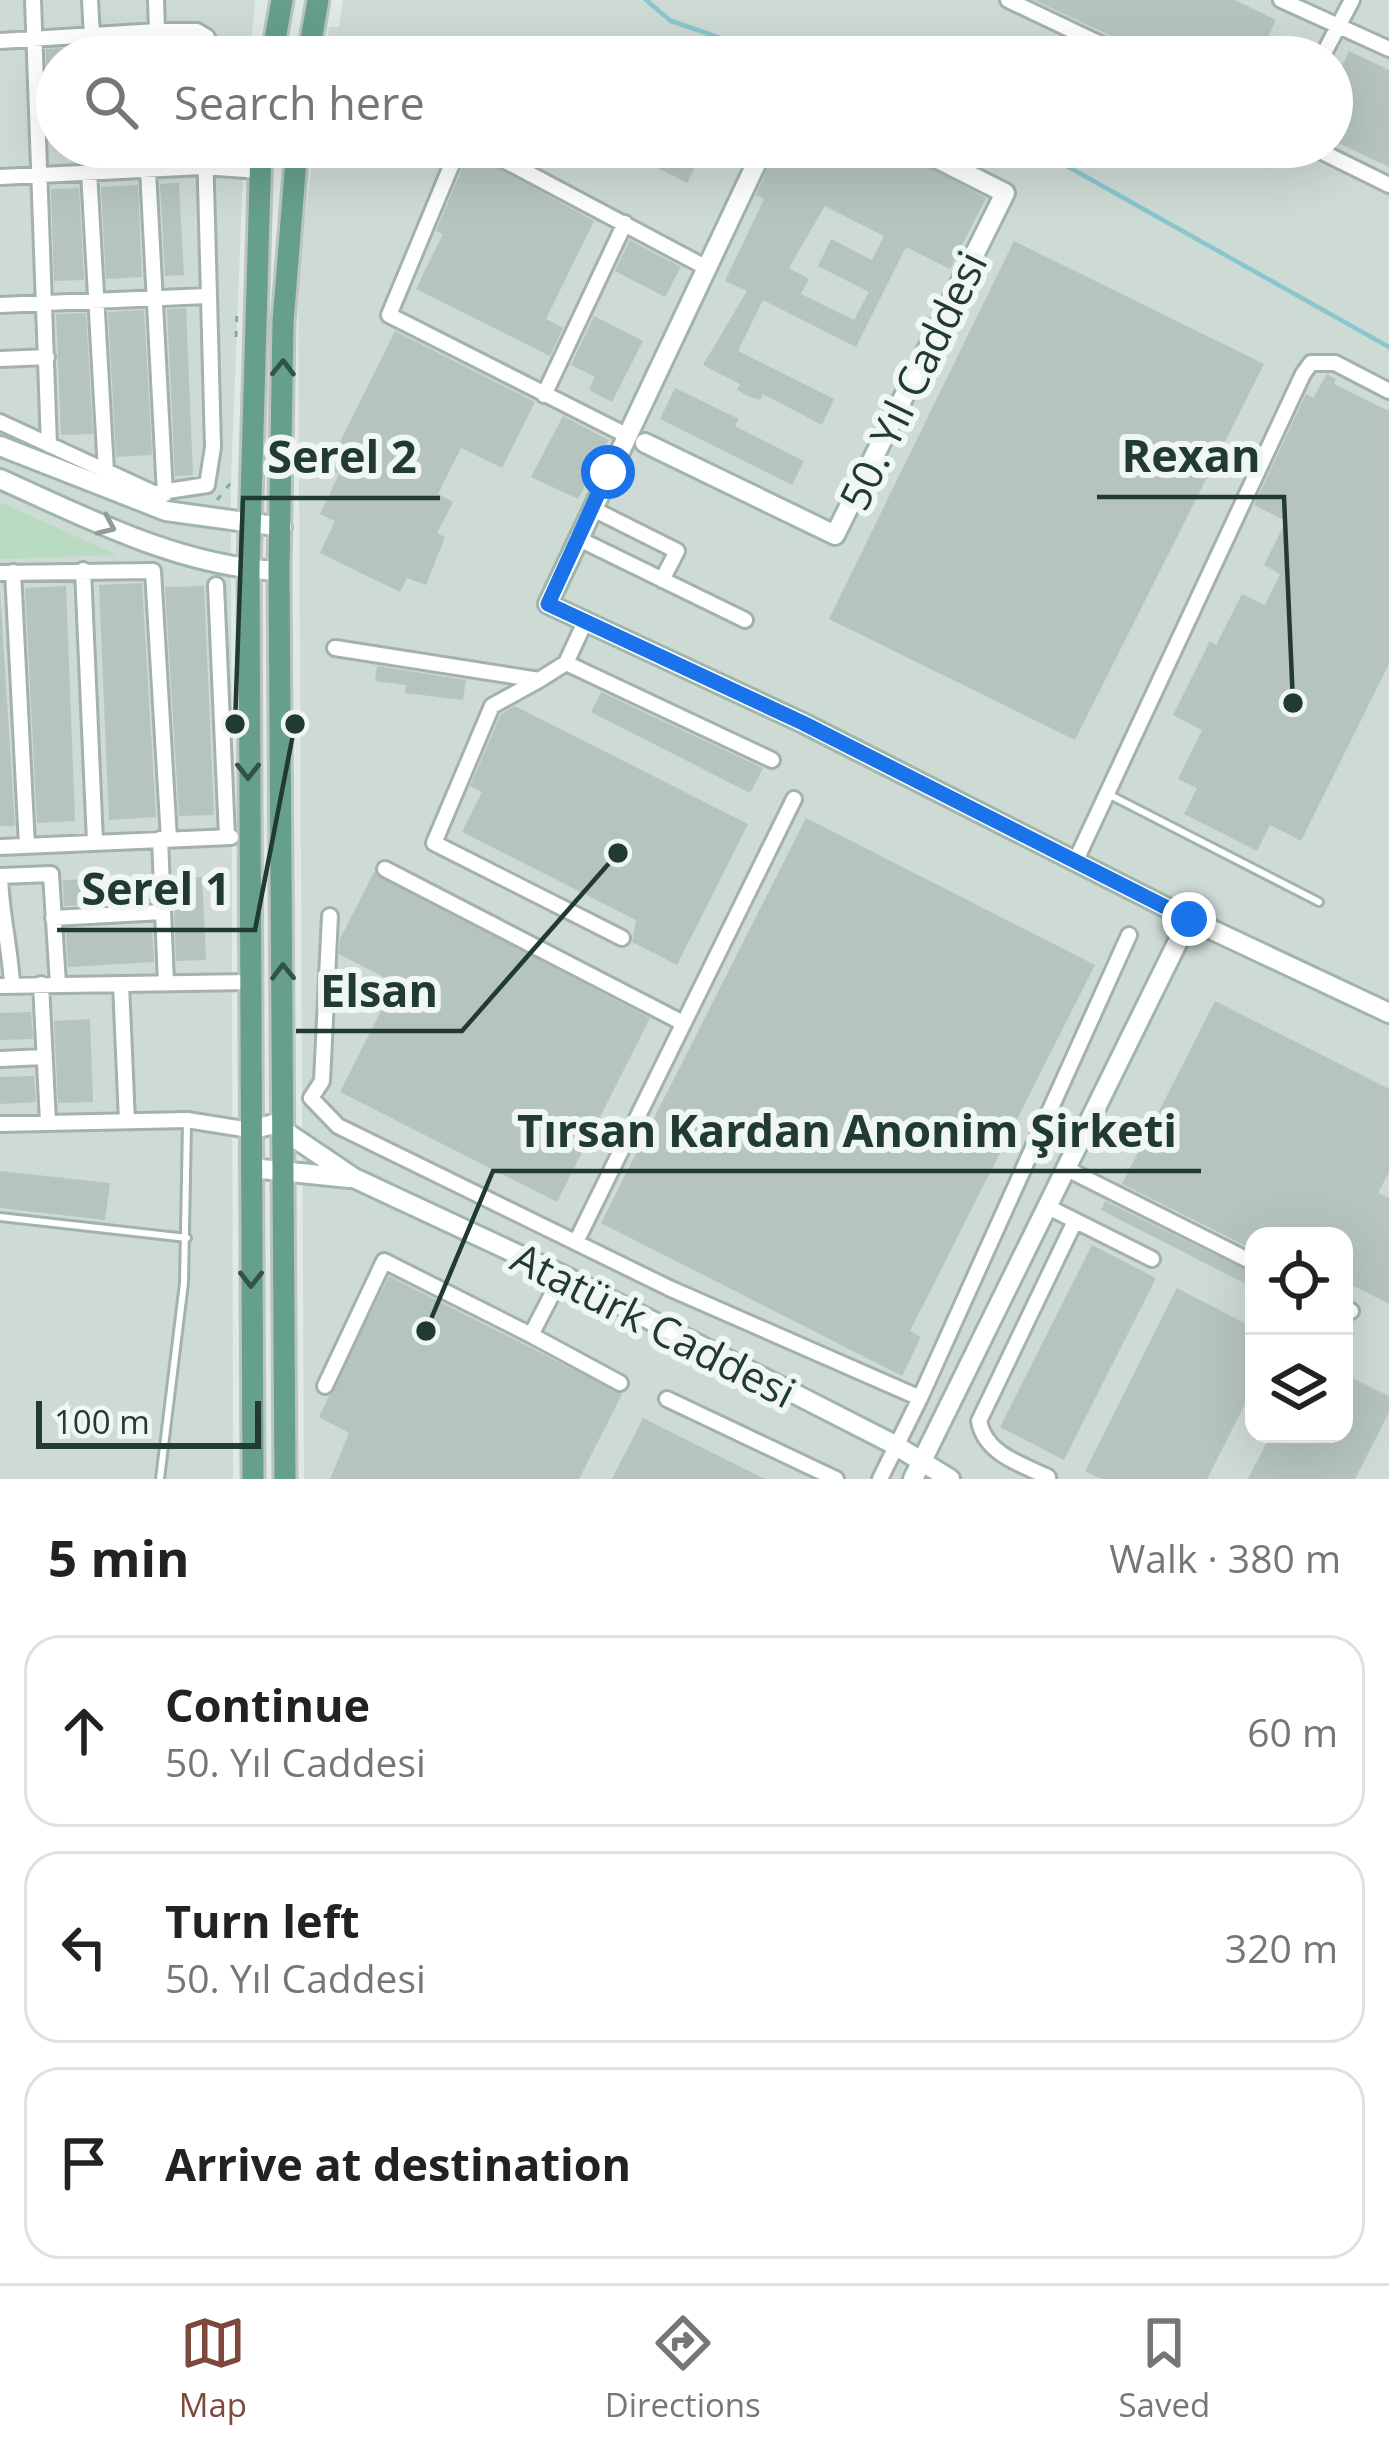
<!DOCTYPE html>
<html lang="en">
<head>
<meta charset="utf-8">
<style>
	:root { --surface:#fff; --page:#f2f2f2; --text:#222; --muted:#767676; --line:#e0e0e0; --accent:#7e493c }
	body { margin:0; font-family:"Open Sans",sans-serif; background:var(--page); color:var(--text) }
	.controls { position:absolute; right:36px; bottom:36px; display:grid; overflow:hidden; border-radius:24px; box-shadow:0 12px 48px #0002 }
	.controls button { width:108px; height:108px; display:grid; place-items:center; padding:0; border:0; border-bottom:3px solid var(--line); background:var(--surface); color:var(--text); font:60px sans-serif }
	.scale { position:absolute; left:36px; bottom:30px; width:225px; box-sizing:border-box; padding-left:12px; border:6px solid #213a32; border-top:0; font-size:33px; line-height:42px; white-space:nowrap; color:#213a32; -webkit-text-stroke:9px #f0f7f3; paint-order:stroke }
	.stop { position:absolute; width:36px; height:36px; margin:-27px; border:9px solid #1a73e8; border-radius:50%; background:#fff }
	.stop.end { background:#1a73e8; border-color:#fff; box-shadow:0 3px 12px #0008 }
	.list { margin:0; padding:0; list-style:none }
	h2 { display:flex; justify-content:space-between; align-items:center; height:156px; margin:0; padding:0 48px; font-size:51px }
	h2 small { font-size:39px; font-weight:400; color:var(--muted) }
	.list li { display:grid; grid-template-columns:78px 1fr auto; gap:36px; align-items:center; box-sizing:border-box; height:192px; margin:0 24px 24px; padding:0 24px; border:3px solid var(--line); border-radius:36px }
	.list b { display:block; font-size:45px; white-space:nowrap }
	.list p { margin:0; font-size:39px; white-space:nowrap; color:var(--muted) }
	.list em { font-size:39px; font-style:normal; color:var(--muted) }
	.icon { flex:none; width:66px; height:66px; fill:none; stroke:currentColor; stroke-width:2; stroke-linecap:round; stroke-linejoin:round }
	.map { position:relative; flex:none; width:1389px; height:1479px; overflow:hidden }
	.search { position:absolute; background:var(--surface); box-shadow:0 12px 48px #0002; left:36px; right:36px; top:36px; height:132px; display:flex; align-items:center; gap:30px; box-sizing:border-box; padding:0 42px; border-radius:66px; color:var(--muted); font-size:45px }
	.sheet { height:804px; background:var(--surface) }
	nav { display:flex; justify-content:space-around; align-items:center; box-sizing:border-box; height:168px; border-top:3px solid var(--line); background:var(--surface); font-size:33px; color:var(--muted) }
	nav a { display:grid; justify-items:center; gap:6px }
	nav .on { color:var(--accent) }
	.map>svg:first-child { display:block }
</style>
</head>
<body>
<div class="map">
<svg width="1389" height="1479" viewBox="0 0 1389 1479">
	<rect width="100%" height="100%" fill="#e0eae5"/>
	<path fill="#cedad4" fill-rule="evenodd" d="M0,0h255l-5,57h-193v90h187l-13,333 2,999h-233z
		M343,0h1046v1479h-1085l-6,-1206 16,-126h1018v-90h-1006l3,-30h10zM1254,1236h90v198h-90z"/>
	<path fill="#b9dbc1" d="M0,502l117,53 -117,4z"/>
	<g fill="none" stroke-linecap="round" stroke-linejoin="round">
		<path stroke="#89c6ce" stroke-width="4.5" d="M646,0l25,21 105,36
			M1033,147l356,200"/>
	</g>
	<path fill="#b5c5be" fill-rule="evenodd" d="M1034,0h201l41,20 -18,37h-89l-30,-14 -2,5z
		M188,42v15h-131v24l-10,1 -1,-33z
		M1349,51l40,19v97l-57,-27v-53z
		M615,147h90l-18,36z
		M777,147h114l95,51 -36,71 -44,-22 -50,100 -93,-47 -25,51 96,48 -12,26 -59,-31 -3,6 -12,-4 -11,-6 3,-6 -37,-19 44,-74 -22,-10 39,-82 -8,-4zM825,206l59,30 -12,24 -41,-21 -13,27 51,26 -15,28 -53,-26 8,-15 -20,-11z
		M469,152l125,69 -48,98 17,9 -13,28 -134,-67 27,-55 -7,-3z
		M179,183l5,92 -19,1 -5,-92z
		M138,185l4,92 -36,2 -5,-92z
		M79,188l5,92 -30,1 -3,-92z
		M630,240l51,27 -16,30 -50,-26z
		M1014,241l250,123 -189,376 -246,-121z
		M186,308l7,167 -18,1 -8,-167z
		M144,310l8,145 -36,2 -8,-145z
		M86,313l7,121 -32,1 -5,-121z
		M594,316l49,25 -31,61 -23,-12 6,-13 -24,-12z
		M395,331l140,71 -33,66 -41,-20 -23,46 15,8 -16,31 8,4 -19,48 -19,-7 -7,14 -80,-39 15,-32 -15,-7 19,-40 -12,-6z
		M1327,374l9,5 -2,5 55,27v253l-88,177 -31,-16 -13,26 -73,-37 13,-26 -19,-9 24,-49 -29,-15 37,-74 6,4 26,-51 23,11 15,-31 -16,-9 22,-44 -32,-16 52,-111 7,4z
		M675,388l64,31 -4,7 69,35 -12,24 -132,-66z
		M563,416l46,24 -31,59 -47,-22z
		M142,583l14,234 -47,3 -10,-235z
		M66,586l9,235 -38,2 -12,-235z
		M204,586l10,229 -35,1 -14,-229z
		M0,591l15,235h-15z
		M377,666l89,14 -3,20 -58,-7 1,-8 -31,-4z
		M601,692l162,76 -13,25 -159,-81z
		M515,706l233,118 -71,141 -45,-23 4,-22 -174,-88 20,-40 -12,-6 31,-72z
		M806,818l289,147 -185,366 11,6 -19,39 -301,-153z
		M374,872l276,146 -93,184 -217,-110 55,-109 -56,-29 1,-15z
		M143,877l7,2 1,22 -87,5 -1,-26z
		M202,877l4,83 -30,1 -3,-83z
		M152,928l2,34 -86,5 -2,-36z
		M1215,1001l174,88v83l-11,21 11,5v106l-45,-23v-45h-90v14l-132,-66z
		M31,1012l2,27 -33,1v-27z
		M90,1019l3,83 -35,1 -4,-82z
		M34,1076l2,26 -36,2v-27z
		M0,1171l110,12 -5,37 -105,-12z
		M1105,1201l149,73v14l-153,-78z
		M1092,1245l64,33 -92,182 -64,-33z
		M389,1276l233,118 -43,85h-249l19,-46 -30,-16z
		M1177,1288l77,40v58l-47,93h-106l-16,-8z
		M1344,1374l45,22v16l-34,67h-107l23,-45h73z
		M643,1418l122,61h-153z"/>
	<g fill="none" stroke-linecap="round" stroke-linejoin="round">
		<g stroke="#a3b2ac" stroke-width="12">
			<path id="lane" d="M1110,795l209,107
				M0,1217l187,21
				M160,1479l24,-196 3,-159"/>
		</g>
		<g stroke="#a3b2ac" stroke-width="20">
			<path id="street" d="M33,0l16,445
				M90,0l2,36
				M156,0l1,31h40l10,6 6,20
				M1008,0l120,57
				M1281,0l108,49
				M0,41l157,-10
				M1322,57l30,-57
				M37,101l20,-1
				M459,147l-70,168 237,120
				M479,147l228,121
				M1312,147l77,38
				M207,165l38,-18
				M148,170l17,324
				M89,172l17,299
				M0,177l203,-10 57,4
				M0,305l207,-9
				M0,359l47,-2
				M544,395l81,-172
				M0,422l154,71 53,-8 6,-38 -8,-300
				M591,508l86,43 -15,29
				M577,538l168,82
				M83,570l12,272
				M13,572l14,274
				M0,573l153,-2 16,268
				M216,585l11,252
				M335,648l204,32 27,-17 206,97
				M566,663l19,-41
				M539,680l-47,26 -58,137 188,95
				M160,839l6,144
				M0,847l231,-10
				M1076,860l227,-486 8,-11h24l54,28
				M385,869l298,154
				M330,916l-8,165 -11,17 27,28 331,162 251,110 209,-463
				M53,918l110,-6
				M41,984l7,138
				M121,984l6,137
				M12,985c-2,-39 -11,-70 -12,-109l51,-2 7,110
				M0,986l249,-4
				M0,1059l44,-2
				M0,1124l187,-4 63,10
				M1067,1169l187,94
				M1048,1207l104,52
				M576,1242l218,-443
				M562,1275l-31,60 89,48
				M1344,1307l7,4
				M325,1386l59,-125 147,74
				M667,1399l169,80
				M1048,1477c-27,-13 -63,-23 -69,-56l96,-200
				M880,1479l40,-81"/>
		</g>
		<g stroke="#9fb6ad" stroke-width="24">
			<path id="secondary" d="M764,147l-216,457 255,119 386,196 200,94
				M645,443l190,92 170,-342 -91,-46
				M0,446l166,65 116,16
				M0,479c87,39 181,88 279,92
				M250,1130l24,-6 80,54 208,97 333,170 55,34
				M250,1162l11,7 88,9
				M913,1479l276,-560"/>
		</g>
		<g stroke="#bcc4c2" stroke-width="27">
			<path id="primary" d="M272,57l10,-57
				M308,57l10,-57
				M253,1479l-4,-909 12,-423
				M285,1479l-6,-908 4,-249 14,-175"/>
		</g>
		<path stroke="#81ad9e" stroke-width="3" stroke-dasharray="6 9" stroke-linecap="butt" d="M236,337l1,-26
			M217,500l16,-20"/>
		<use href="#lane" stroke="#fff" stroke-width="6"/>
		<use href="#street" stroke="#fff" stroke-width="14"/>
		<use href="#secondary" stroke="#fff" stroke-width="18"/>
		<use href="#primary" stroke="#669f8e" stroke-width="21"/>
	</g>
	<defs><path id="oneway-chevron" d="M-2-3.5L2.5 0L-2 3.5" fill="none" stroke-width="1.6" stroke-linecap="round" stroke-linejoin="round" transform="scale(3)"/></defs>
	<g stroke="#325349">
		<use href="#oneway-chevron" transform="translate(283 368) rotate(-89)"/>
		<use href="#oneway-chevron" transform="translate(248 771) rotate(90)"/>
		<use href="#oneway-chevron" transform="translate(283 972) rotate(-91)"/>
		<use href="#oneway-chevron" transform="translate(251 1279) rotate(90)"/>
	</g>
	<use stroke="#909c98" href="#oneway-chevron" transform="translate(107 526) rotate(24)"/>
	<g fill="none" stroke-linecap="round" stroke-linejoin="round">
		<path stroke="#1a73e8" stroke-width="15" d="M608,472l-60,132 255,119 386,196"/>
	</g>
	<g text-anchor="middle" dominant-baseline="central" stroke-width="12" stroke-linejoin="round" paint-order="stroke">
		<g font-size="42" fill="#213a32" stroke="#f0f7f3">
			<text transform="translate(912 380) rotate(-64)">50. Yıl Caddesi</text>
			<text transform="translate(654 1324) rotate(27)">Atatürk Caddesi</text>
		</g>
	</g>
	<path fill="none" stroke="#213a32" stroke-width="4.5" d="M1293 703L1284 497H1097M235 724L243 498H440M295 724L255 930H57M618 853L462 1031H296M426 1331L493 1171H1201"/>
	<g fill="#213a32" stroke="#f0f7f3" stroke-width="4.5">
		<circle cx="1293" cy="703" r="12"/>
		<circle cx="235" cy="724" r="12"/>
		<circle cx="295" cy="724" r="12"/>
		<circle cx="618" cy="853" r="12"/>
		<circle cx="426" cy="1331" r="12"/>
	</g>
	<g font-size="45" text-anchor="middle" font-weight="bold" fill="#213a32" stroke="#f0f7f3" stroke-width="12" stroke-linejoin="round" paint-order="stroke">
		<text x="1191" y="472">Rexan</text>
		<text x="342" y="473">Serel 2</text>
		<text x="156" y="905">Serel 1</text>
		<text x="379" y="1007">Elsan</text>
		<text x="847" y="1147">Tırsan Kardan Anonim Şirketi</text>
	</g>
</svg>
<div class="controls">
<button><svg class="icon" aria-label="locate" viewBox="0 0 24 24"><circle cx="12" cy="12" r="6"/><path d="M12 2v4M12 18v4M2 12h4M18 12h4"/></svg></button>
<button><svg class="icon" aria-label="layers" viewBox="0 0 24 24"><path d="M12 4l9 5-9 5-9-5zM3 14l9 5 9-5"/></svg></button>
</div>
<div class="scale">100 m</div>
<div class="stop" style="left:608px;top:472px"></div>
<div class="stop end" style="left:1189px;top:919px"></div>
<div class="search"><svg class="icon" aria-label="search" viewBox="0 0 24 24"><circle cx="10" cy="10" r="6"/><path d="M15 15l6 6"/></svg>Search here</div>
</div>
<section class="sheet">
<h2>5 min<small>Walk · 380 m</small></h2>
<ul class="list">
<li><svg class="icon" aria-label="ahead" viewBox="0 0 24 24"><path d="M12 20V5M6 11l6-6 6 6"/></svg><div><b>Continue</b><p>50. Yıl Caddesi</p></div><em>60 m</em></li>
<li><svg class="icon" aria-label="left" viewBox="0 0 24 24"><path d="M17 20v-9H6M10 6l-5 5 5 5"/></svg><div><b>Turn left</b><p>50. Yıl Caddesi</p></div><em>320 m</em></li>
<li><svg class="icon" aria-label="arrive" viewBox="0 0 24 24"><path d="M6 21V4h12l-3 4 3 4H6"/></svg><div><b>Arrive at destination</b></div></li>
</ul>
</section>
<nav>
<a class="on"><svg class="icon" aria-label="map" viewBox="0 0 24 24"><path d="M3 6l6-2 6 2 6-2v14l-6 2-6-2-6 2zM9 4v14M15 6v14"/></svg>Map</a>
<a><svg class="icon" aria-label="directions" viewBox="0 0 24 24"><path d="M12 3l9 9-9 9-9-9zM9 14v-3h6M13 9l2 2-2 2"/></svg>Directions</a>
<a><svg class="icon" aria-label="saved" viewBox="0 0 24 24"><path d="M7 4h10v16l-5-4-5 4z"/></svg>Saved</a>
</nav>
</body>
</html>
